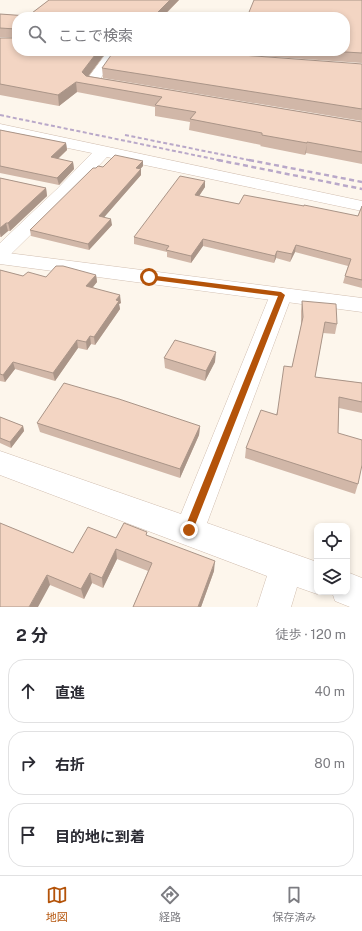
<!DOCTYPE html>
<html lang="ja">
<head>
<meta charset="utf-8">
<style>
	:root { --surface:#fff; --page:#f2f2f3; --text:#2b2b33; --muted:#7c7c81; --line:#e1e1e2; --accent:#b45309 }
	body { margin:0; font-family:"Public Sans","Noto Sans JP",sans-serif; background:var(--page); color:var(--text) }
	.controls { position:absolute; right:12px; bottom:12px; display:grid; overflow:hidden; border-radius:8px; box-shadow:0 2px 6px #0003 }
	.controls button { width:36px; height:36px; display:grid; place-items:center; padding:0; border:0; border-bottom:1px solid var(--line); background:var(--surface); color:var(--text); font:20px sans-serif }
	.stop { position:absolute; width:12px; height:12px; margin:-9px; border:3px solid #b45309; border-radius:50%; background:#fff }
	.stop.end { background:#b45309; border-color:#fff; box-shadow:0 1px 4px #0008 }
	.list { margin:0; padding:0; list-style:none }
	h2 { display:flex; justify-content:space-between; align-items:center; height:52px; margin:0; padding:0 16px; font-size:17px }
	h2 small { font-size:13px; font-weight:400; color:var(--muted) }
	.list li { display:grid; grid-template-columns:26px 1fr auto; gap:12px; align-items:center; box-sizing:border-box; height:64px; margin:0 8px 8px; padding:0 8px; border:1px solid var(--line); border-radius:16px }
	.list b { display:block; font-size:15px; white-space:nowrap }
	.list em { font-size:13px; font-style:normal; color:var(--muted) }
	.icon { flex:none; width:22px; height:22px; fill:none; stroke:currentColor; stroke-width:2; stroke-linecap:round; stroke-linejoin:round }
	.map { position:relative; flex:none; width:362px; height:607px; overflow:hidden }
	.search { position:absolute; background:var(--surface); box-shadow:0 2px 6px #0003; left:12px; right:12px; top:12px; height:44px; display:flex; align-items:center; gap:10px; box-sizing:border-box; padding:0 14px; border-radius:16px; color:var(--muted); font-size:15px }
	.sheet { height:268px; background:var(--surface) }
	nav { display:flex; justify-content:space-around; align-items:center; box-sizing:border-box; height:56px; border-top:1px solid var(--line); background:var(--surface); font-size:11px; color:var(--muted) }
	nav a { display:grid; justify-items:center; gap:2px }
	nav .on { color:var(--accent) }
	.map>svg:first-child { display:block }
</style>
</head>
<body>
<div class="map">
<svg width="362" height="607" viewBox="0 0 362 607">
	<rect width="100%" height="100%" fill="#fdf6ec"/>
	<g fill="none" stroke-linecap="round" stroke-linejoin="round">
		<g stroke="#d1beb0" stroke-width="1">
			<path id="minor" d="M108,51h12l-20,28 21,4 2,3 -2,3c-10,2 -24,-2 -34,-4l-2,-3z
				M0,124l362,77v10l-255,-54 -38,40 -62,61 -7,2v-17l57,-54 35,-36 -92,-19z
				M281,288l8,2 3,5 -85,228 110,39v30h6l-6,2 -20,-7 -6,20h-34l10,-31 -267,-101v-24l181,63 89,-219 3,-5z
				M347,572l15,6v29h-12l-15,-6 -3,-9h15z"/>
		</g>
		<g stroke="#d1beb0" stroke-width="1">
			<path id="tertiary" d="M0,252l362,46v14l-362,-48z"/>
		</g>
		<use href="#minor" fill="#fff" fill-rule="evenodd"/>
		<use href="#tertiary" fill="#fff" fill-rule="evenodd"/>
		<path stroke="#b9a8c9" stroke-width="2" stroke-dasharray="4 2.5" stroke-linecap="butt" d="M0,115l223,46
			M125,135l129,26"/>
		<path stroke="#b9a8c9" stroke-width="2.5" stroke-dasharray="5 3.5" stroke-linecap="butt" d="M218,160l144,29
			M249,160l113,22"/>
	</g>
	<path fill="#d1b7a8" d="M49,0h130l-16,17 -146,34h90l-19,25 274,46v42l-56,-11 -1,2 -45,-9 1,-1 -72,-15 1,-8 -35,-6v-9l-78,-15 -18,14 -59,-11v-57h16l-16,-1v-23l28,2z
		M362,0v63l-170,-12h153z
		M362,64v57l-259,-43 -1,-10z
		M0,130l66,13 1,7 -9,9 15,3 1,7 -15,16 -59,-12z
		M143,166l-3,3h1v6l-37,42 8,8 -23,25 -58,-14 -1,-6 66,-62 7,-1z
		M0,178l46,10 1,8 -37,35h-2l-7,6h-1z
		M205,181v6l-6,9 40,8 119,12 4,-10v82l-19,-5 2,-7 3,-10 -53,-14 -5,10 -14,-4 -2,5 -71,-17 -12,17 -24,-6v-5l-33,-8v-7z
		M0,270l23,6 23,1 50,-2 1,7 -4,5 28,16 -2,1 1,5 -25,36 -4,-1 -4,6 -9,-2 -23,33 -40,-12 -10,13 -5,-1z
		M302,301l35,23 -2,10 -12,-1 -8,44 47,6v30l-23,-5 -1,25 20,51 -3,10 -110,-36 1,-10 30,-33 16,-48 9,-41v-15z
		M164,358l51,4 -10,19 -40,-13z
		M0,417l23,9 1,5 -13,17 -11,-5z
		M37,423l163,3 -1,9 -19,43 -140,-46z
		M148,536l66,35 -13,36h-68l15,-36 -31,-12 -14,29 -11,-5 -8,16 -34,-14 -50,22 73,-54 43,-15z"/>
	<path fill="#aa9588" d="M170,0h9l-17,17 -8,-1z
		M98,51h9l-23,31 -2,-10z
		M76,82l1,10 -18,14 -1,-11z
		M307,142l-1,11 -1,2 2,-12z
		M66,143l1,7 -15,14 -1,-7z
		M143,161v5l-7,8v-6z
		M73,162l1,7 -15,16 -2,-7z
		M141,169v6l-41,47 -1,-6z
		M205,181v6l-10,15v-7z
		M46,188l1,8 -37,35 -2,-8z
		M111,219l1,6 -23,25 -1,-6z
		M6,223l2,8 -7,6 -1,-4v-5z
		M203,239v7l-12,17v-7z
		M296,245l-1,7 -5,10 2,-8z
		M277,251l-1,7 -2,5 1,-7z
		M96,275l1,7 -9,11 -2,-7z
		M120,295l1,8 -2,1 1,5 -25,36 -1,-8 22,-37z
		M90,336l1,8 -4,6 -1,-8z
		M77,340l1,8 -23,33 -2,-8z
		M216,352l-1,10 -10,19 1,-10z
		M13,362l2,7 -10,13 -2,-7z
		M23,426l1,5 -13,17 -1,-6z
		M200,426l-1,9 -19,43v-9z
		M116,549l1,10 -14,29 -1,-10z
		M215,561l-1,10 -13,36h-3z
		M90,573l2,10 -8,16 -3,-10z
		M47,575l3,10 -12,22h-9z"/>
	<path fill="#f3d5c3" stroke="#aa9588" d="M49,0h121l-16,16 13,1h-150v34h81l-16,21 4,4 276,46v30l-55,-10v1l-45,-8v-2l-72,-14 6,-7 -41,-7 7,-8 -86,-15 -18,13 -58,-11v-46h16v-9l-16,-1v-14l28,2z
		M254,0h108v53l-33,-2h16v-34h-98z
		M114,51h74l174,13v45l-260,-41z
		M0,130l66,13 -15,14 22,5 -16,16 -57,-12z
		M115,155l28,6 -7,7 5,1 -42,47 12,3 -23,25 -58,-14 63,-62h3l2,-2 5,1z
		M180,176l25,5 -10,14 44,9 5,-9 60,11v-1l54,11 4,-10v74l-17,-4 6,-17 -55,-14 -4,9 -15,-3 -2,5 -72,-17 -12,17 -25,-6 3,-4 -35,-9z
		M0,178l46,10 -38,35h-2l-6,5z
		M56,266h7l33,9 -10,11 34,9 -4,5 3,1 -25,36 -4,-1 -4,6 -9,-2 -24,33 -40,-11 -10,13 -3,-1v-104l23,6 5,-4 18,5z
		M302,301l34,3 1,20 -12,-2 -10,55 47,6v19l-23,-5 -1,36 24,7v25l-4,19 -112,-36 15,-38 16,5 7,-49 8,1 11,-50z
		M175,340l41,12 -10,19 -42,-13z
		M64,383l55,16 81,27 -20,43 -143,-46z
		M0,417l23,9 -13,16 -10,-4z
		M0,523l73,30 15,-26 28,11 8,-15 23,9 -1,3 69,26 -17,46h-65l19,-44 -36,-14 -14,29 -12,-5 -9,16 -34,-14 -18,32h-29z"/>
	<path fill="#b45309" d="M149,275l132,17 4,3 -92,235 -1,4 -3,1 -4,-1 -1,-4 94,-234 -132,-17v-3z"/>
</svg>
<div class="controls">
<button><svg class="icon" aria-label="locate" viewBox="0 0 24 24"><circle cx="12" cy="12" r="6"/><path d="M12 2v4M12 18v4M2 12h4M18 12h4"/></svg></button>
<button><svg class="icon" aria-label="layers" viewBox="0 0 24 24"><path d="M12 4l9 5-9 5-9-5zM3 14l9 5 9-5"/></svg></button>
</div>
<div class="stop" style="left:149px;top:277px"></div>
<div class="stop end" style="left:189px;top:530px"></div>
<div class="search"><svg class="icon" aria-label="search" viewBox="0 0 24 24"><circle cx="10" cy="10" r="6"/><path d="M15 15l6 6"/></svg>ここで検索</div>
</div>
<section class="sheet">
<h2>2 分<small>徒歩 · 120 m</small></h2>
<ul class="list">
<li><svg class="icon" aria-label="ahead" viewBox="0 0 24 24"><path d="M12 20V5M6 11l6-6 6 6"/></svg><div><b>直進</b></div><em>40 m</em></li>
<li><svg class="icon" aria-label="right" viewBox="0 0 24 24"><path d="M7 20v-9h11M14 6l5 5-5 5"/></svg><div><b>右折</b></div><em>80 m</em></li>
<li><svg class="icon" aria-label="arrive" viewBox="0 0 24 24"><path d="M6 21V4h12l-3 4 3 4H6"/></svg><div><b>目的地に到着</b></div></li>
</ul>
</section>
<nav>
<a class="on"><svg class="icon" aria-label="map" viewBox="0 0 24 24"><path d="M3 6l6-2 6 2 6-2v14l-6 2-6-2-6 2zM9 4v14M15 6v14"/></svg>地図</a>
<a><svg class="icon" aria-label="directions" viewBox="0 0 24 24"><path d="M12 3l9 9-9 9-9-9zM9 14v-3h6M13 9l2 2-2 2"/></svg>経路</a>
<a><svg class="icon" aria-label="saved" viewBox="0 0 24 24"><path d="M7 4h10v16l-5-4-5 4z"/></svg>保存済み</a>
</nav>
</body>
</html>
